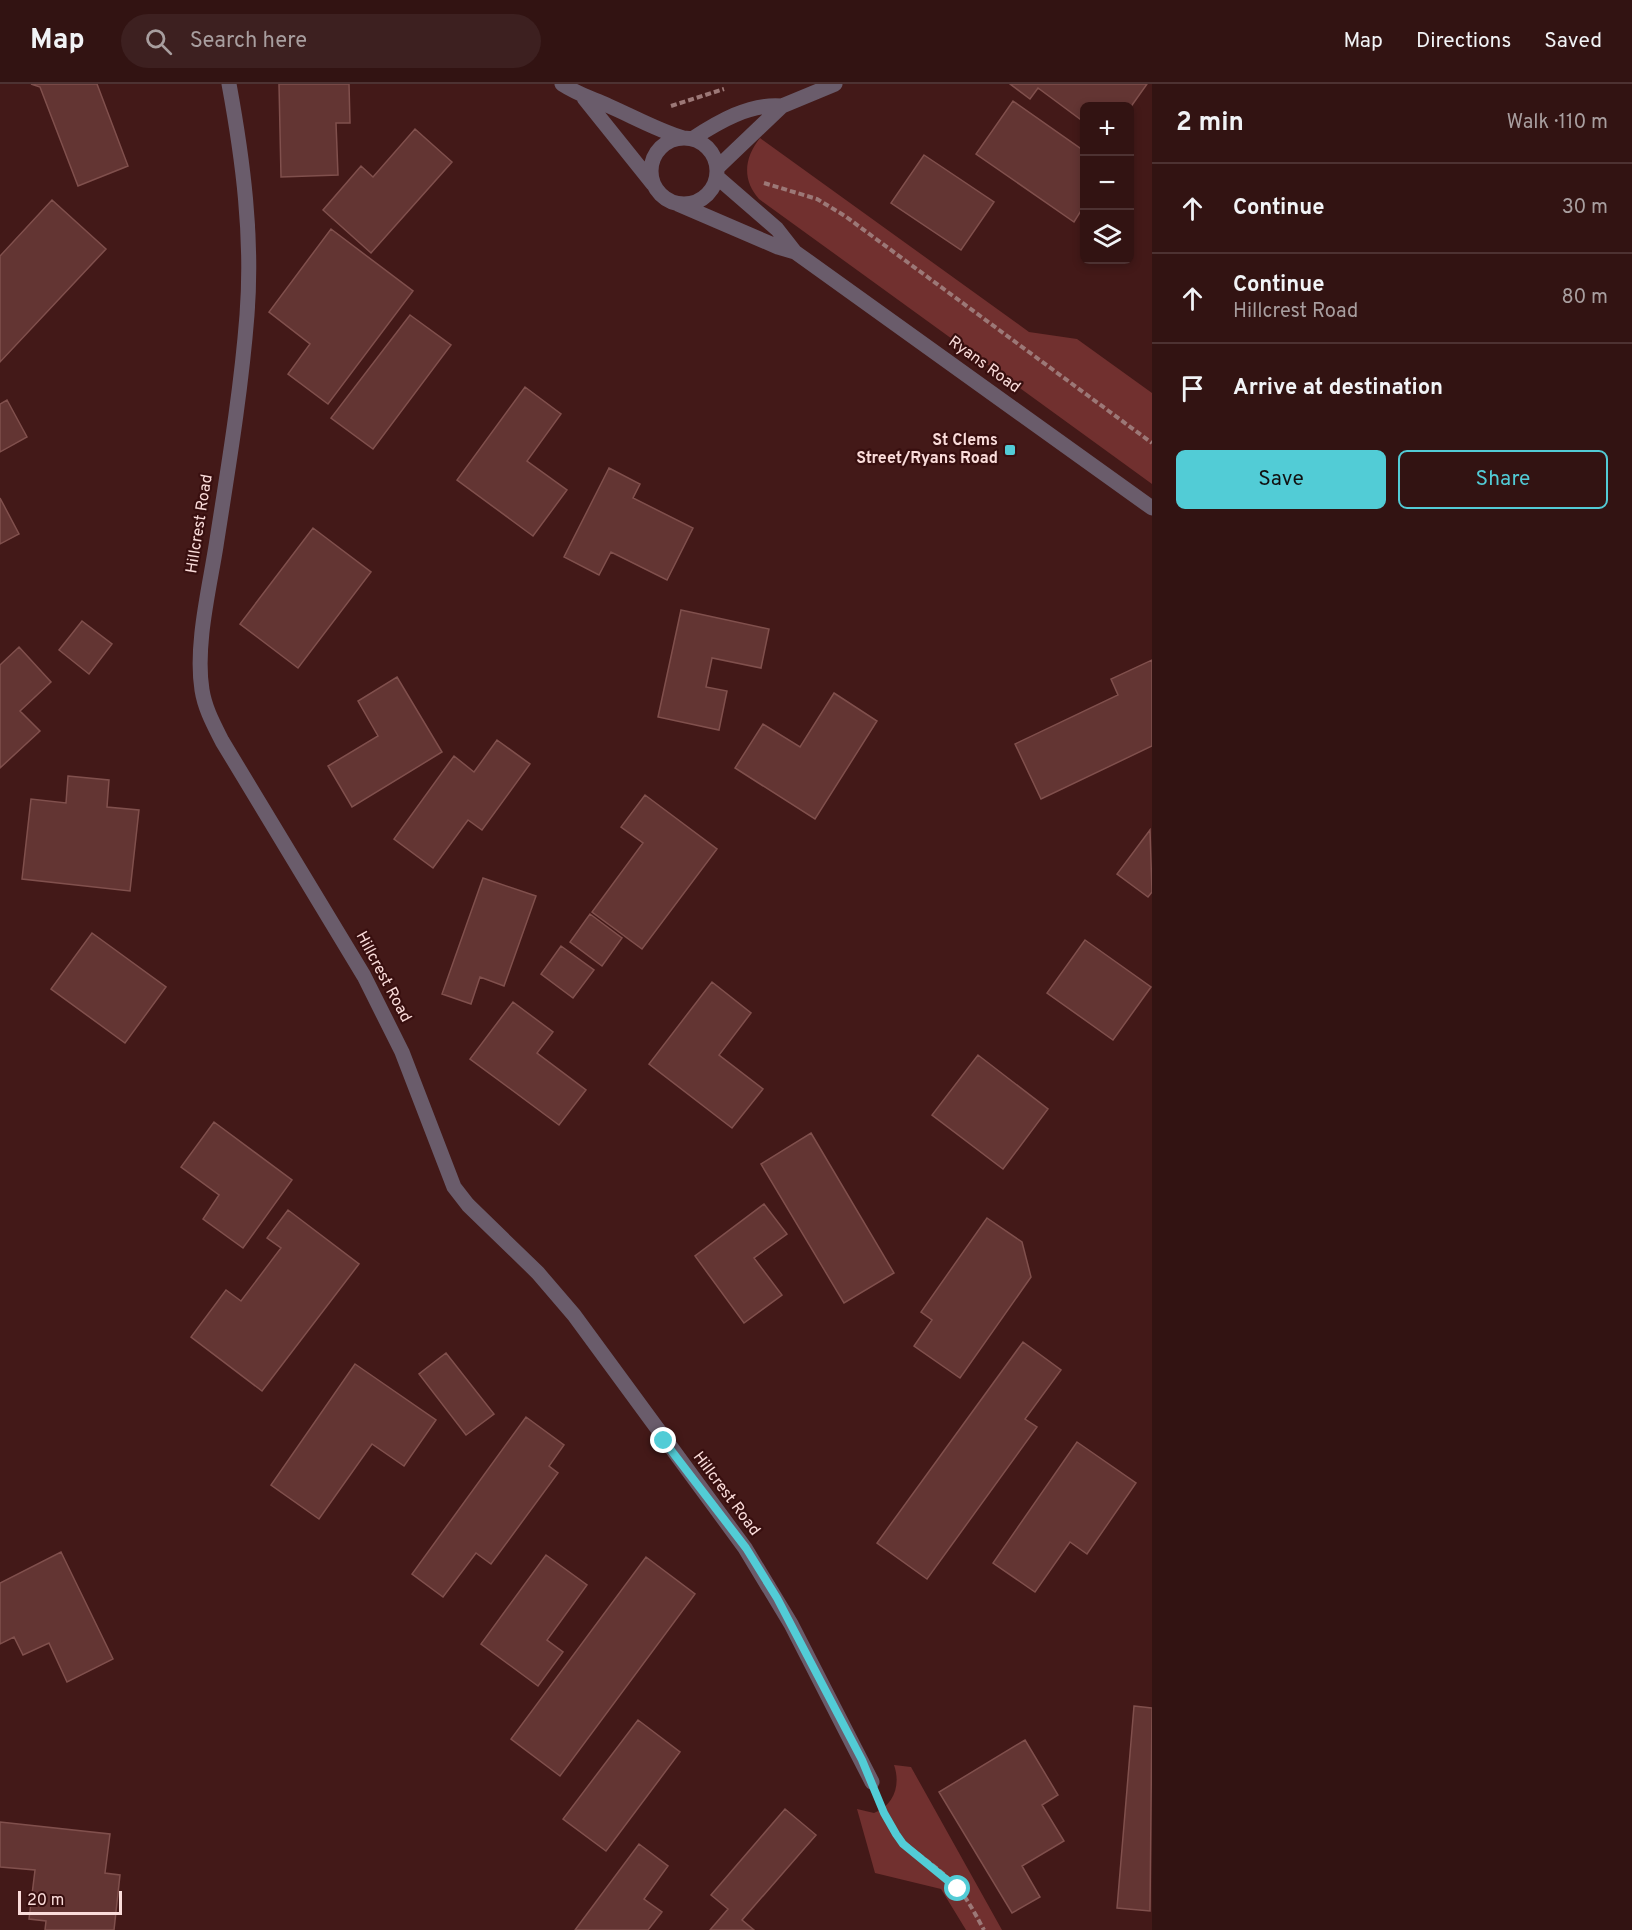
<!DOCTYPE html>
<html lang="en">
<head>
<meta charset="utf-8">
<style>
	:root { --surface:#321312; --page:#3d2020; --text:#f1f3f6; --muted:#a89e9f; --line:#4d3232; --accent:#52ccd6 }
	body { margin:0; font-family:Overpass,sans-serif; background:var(--page); color:var(--text) }
	.controls { position:absolute; right:18px; top:18px; display:grid; overflow:hidden; border-radius:9px; box-shadow:0 3px 9px #0003 }
	.controls button { width:54px; height:54px; display:grid; place-items:center; padding:0; border:0; border-bottom:2px solid var(--line); background:var(--surface); color:var(--text); font:30px sans-serif }
	.scale { position:absolute; left:18px; bottom:15px; width:104px; box-sizing:border-box; padding-left:6px; border:3px solid #fadcda; border-top:0; font-size:16px; line-height:21px; white-space:nowrap; color:#fadcda; -webkit-text-stroke:4px #380f0f; paint-order:stroke }
	.stop { position:absolute; width:18px; height:18px; margin:-14px; border:4px solid #52ccd6; border-radius:50%; background:#fff }
	.stop.end { background:#52ccd6; border-color:#fff; box-shadow:0 2px 6px #0008 }
	.list { margin:0; padding:0; list-style:none }
	h2 { display:flex; justify-content:space-between; align-items:center; height:78px; margin:0; padding:0 24px; font-size:26px }
	h2 small { font-size:20px; font-weight:400; color:var(--muted) }
	.list li { display:grid; grid-template-columns:39px 1fr auto; gap:18px; align-items:center; box-sizing:border-box; height:90px; padding:0 24px; border-top:2px solid var(--line) }
	.list b { display:block; font-size:22px; white-space:nowrap }
	.list p { margin:0; font-size:20px; white-space:nowrap; color:var(--muted) }
	.list em { font-size:20px; font-style:normal; color:var(--muted) }
	.actions { display:flex; gap:12px; padding:18px 24px }
	.actions a { flex:1; padding:14px 0; border:2px solid var(--accent); border-radius:9px; text-align:center; font-size:21px; color:var(--accent) }
	.actions .main { background:var(--accent); color:#111 }
	.icon { flex:none; width:33px; height:33px; fill:none; stroke:currentColor; stroke-width:2; stroke-linecap:round; stroke-linejoin:round }
	.map { position:relative; flex:none; width:1152px; height:1846px; overflow:hidden }
	header { display:flex; align-items:center; gap:36px; box-sizing:border-box; height:84px; padding:0 30px; background:var(--surface); border-bottom:2px solid var(--line) }
	header strong { font-size:28px }
	nav { display:flex; gap:33px; margin-inline-start:auto; font-size:21px }
	.search { width:420px; height:54px; background:var(--page); display:flex; align-items:center; gap:15px; box-sizing:border-box; padding:0 21px; border-radius:33px; color:var(--muted); font-size:22px }
	main { display:flex }
	aside { flex:1; background:var(--surface) }
	.map>svg:first-child { display:block }
</style>
</head>
<body>
<header>
<strong>Map</strong>
<div class="search"><svg class="icon" aria-label="search" viewBox="0 0 24 24"><circle cx="10" cy="10" r="6"/><path d="M15 15l6 6"/></svg>Search here</div>
<nav><a>Map</a><a>Directions</a><a>Saved</a></nav>
</header>
<main>
<div class="map">
<svg width="1152" height="1846" viewBox="0 0 1152 1846">
	<rect width="100%" height="100%" fill="#431918"/>
	<path fill="#71302f" d="M760,54l269,194 48,7 75,54v91l-393,-285c-17,-19 -15,-41 1,-61z
		M894,1681l17,2 91,163h-36l-25,-41 -66,-16 -18,-64 17,4c20,-8 27,-28 20,-48z"/>
	<path fill="#633533" stroke="#80504d" stroke-width="1.5" d="M31,0h66l31,82 -50,20 -38,-99z
		M279,0h70l1,39h-14l2,52 -57,2z
		M1010,0h137l-17,24 -46,-2v16l-46,-34 -8,11z
		M1013,17l71,50v55l-10,16 -98,-68z
		M415,45l37,33 -81,91 -48,-43 38,-44 12,11z
		M924,71l70,47 -33,48 -70,-47z
		M52,116l54,49 -106,113v-106z
		M331,145l82,62 -85,113 -40,-30 22,-30 -41,-32z
		M410,231l41,30 -78,104 -42,-31z
		M525,303l36,27 -34,47 40,29 -34,46 -76,-56z
		M7,316l20,37 -27,15v-48z
		M609,384l31,16 -7,14 60,30 -26,52 -56,-28 -12,23 -35,-18z
		M0,414l19,36 -19,10z
		M313,444l58,44 -73,96 -58,-44z
		M681,526l88,19 -8,39 -49,-10 -6,29 21,4 -8,39 -61,-13z
		M82,537l30,23 -23,30 -30,-24z
		M19,563l32,35 -31,29 20,20 -40,37v-103z
		M1152,576v86l-111,53 -26,-55 103,-49 -7,-16z
		M397,593l45,75 -90,55 -24,-41 50,-30 -20,-35z
		M834,609l43,28 -62,98 -80,-51 28,-44 37,23z
		M497,656l33,24 -48,66 -14,-10 -35,48 -39,-29 60,-83 20,16z
		M68,692l41,4 -2,27 32,3 -9,81 -108,-12 9,-80 35,4z
		M645,711l72,54 -75,100 -50,-37 51,-69 -22,-16z
		M1150,746l2,62 -4,5 -31,-23z
		M483,794l53,18 -32,90 -24,-9 -9,27 -29,-10z
		M590,830l32,24 -20,28 -32,-24z
		M92,849l74,54 -41,56 -74,-54z
		M1085,856l66,47 -38,53 -66,-47z
		M561,862l33,24 -21,28 -32,-24z
		M712,898l39,31 -32,42 44,34 -31,39 -83,-64z
		M513,918l40,30 -16,21 49,37 -27,35 -89,-66z
		M978,971l70,54 -45,60 -71,-54z
		M214,1038l78,58 -49,68 -40,-29 16,-24 -38,-28z
		M811,1049l83,140 -50,30 -83,-139z
		M764,1120l23,30 -33,24 28,37 -38,28 -49,-67z
		M288,1126l71,54 -97,127 -71,-54 35,-47 15,11 40,-53 -14,-10z
		M987,1134l35,24 9,35 -71,101 -46,-32 18,-26 -11,-8z
		M1023,1258l38,28 -36,49 12,8 -110,152 -50,-36z
		M446,1269l48,61 -28,21 -47,-61z
		M355,1280l81,56 -32,46 -32,-22 -53,75 -48,-34z
		M526,1333l38,28 -15,21 9,7 -67,91 -15,-11 -33,44 -31,-23z
		M1077,1358l59,41 -49,71 -17,-12 -35,50 -42,-29z
		M61,1468l52,107 -46,23 -18,-39 -26,12 -9,-18 -14,7v-61z
		M546,1471l41,30 -40,55 16,12 -25,34 -57,-42z
		M646,1473l49,37 -135,182 -49,-37z
		M1134,1622l18,2 -2,203 -33,-3z
		M638,1636l42,32 -74,99 -43,-32z
		M1025,1656l33,55 -16,10 22,36 -42,25 18,31 -28,16 -73,-121z
		M785,1725l31,26 -74,85 12,10h-44l18,-21 -17,-14z
		M0,1738l110,12 -5,39 15,2 -6,55h-69l1,-9 -17,-2 6,-49 -35,-3z
		M639,1760l29,22 -24,33 18,13 -14,18h-73z"/>
	<g fill="none" stroke-linecap="round" stroke-linejoin="round">
		<path stroke="#9c7877" stroke-width="4" stroke-dasharray="6 3" stroke-linecap="butt" d="M671,22l53,-17
			M764,99l53,16 28,17 307,227
			M880,1721c17,42 39,46 69,74 16,14 25,33 35,51"/>
		<path stroke="#6a5c6b" stroke-width="15" d="M229,0c14,76 24,153 18,231 -6,77 -19,154 -31,231 -7,44 -21,100 -14,144 3,19 12,35 20,51l142,235 38,76 52,135 14,18 70,68 36,42 171,233 46,76 81,158
			M562,0c17,11 29,14 47,22 25,11 48,24 74,32
			M584,14l69,86
			M651 87a33 33 0 1 1 66 0a33 33 0 1 1-66 0Z
			M692,55c26,-17 58,-36 90,-33
			M717,84l65,-62 53,-22
			M717,93l60,52 18,23
			M678,120l100,43 17,5 357,256"/>
	</g>
	<g fill="none" stroke-linecap="round" stroke-linejoin="round">
		<path stroke="#52ccd6" stroke-width="8" d="M664,1357l82,107 31,50 85,162 22,53 12,21 7,10 55,45"/>
	</g>
	<rect fill="#52ccd6" stroke="#380f0f" stroke-width="2" x="1004" y="360" width="12" height="12" rx="3"/>
	<g text-anchor="middle" dominant-baseline="central" stroke-width="4.5" stroke-linejoin="round" paint-order="stroke">
		<g font-size="16" fill="#fadcda" stroke="#380f0f">
			<text transform="translate(984 281) rotate(36)">Ryans Road</text>
			<text transform="translate(200 440) rotate(-81)">Hillcrest Road</text>
			<text transform="translate(383 893) rotate(62)">Hillcrest Road</text>
			<text transform="translate(726 1410) rotate(53)">Hillcrest Road</text>
		</g>
		<g font-size="16" font-weight="bold" fill="#fadcda" stroke="#380f0f" text-anchor="end">
			<text x="998" y="357">St Clems<tspan x="998" dy="18">Street/Ryans Road</tspan></text>
		</g>
	</g>
</svg>
<div class="controls">
<button>+</button>
<button>−</button>
<button><svg class="icon" aria-label="layers" viewBox="0 0 24 24"><path d="M12 4l9 5-9 5-9-5zM3 14l9 5 9-5"/></svg></button>
</div>
<div class="scale">20 m</div>
<div class="stop" style="left:958px;top:1805px"></div>
<div class="stop end" style="left:664px;top:1357px"></div>
</div>
<aside>
<h2>2 min<small>Walk · 110 m</small></h2>
<ul class="list">
<li><svg class="icon" aria-label="ahead" viewBox="0 0 24 24"><path d="M12 20V5M6 11l6-6 6 6"/></svg><div><b>Continue</b></div><em>30 m</em></li>
<li><svg class="icon" aria-label="ahead" viewBox="0 0 24 24"><path d="M12 20V5M6 11l6-6 6 6"/></svg><div><b>Continue</b><p>Hillcrest Road</p></div><em>80 m</em></li>
<li><svg class="icon" aria-label="arrive" viewBox="0 0 24 24"><path d="M6 21V4h12l-3 4 3 4H6"/></svg><div><b>Arrive at destination</b></div></li>
</ul>
<div class="actions"><a class="main">Save</a><a>Share</a></div>
</aside>
</main>
</body>
</html>
